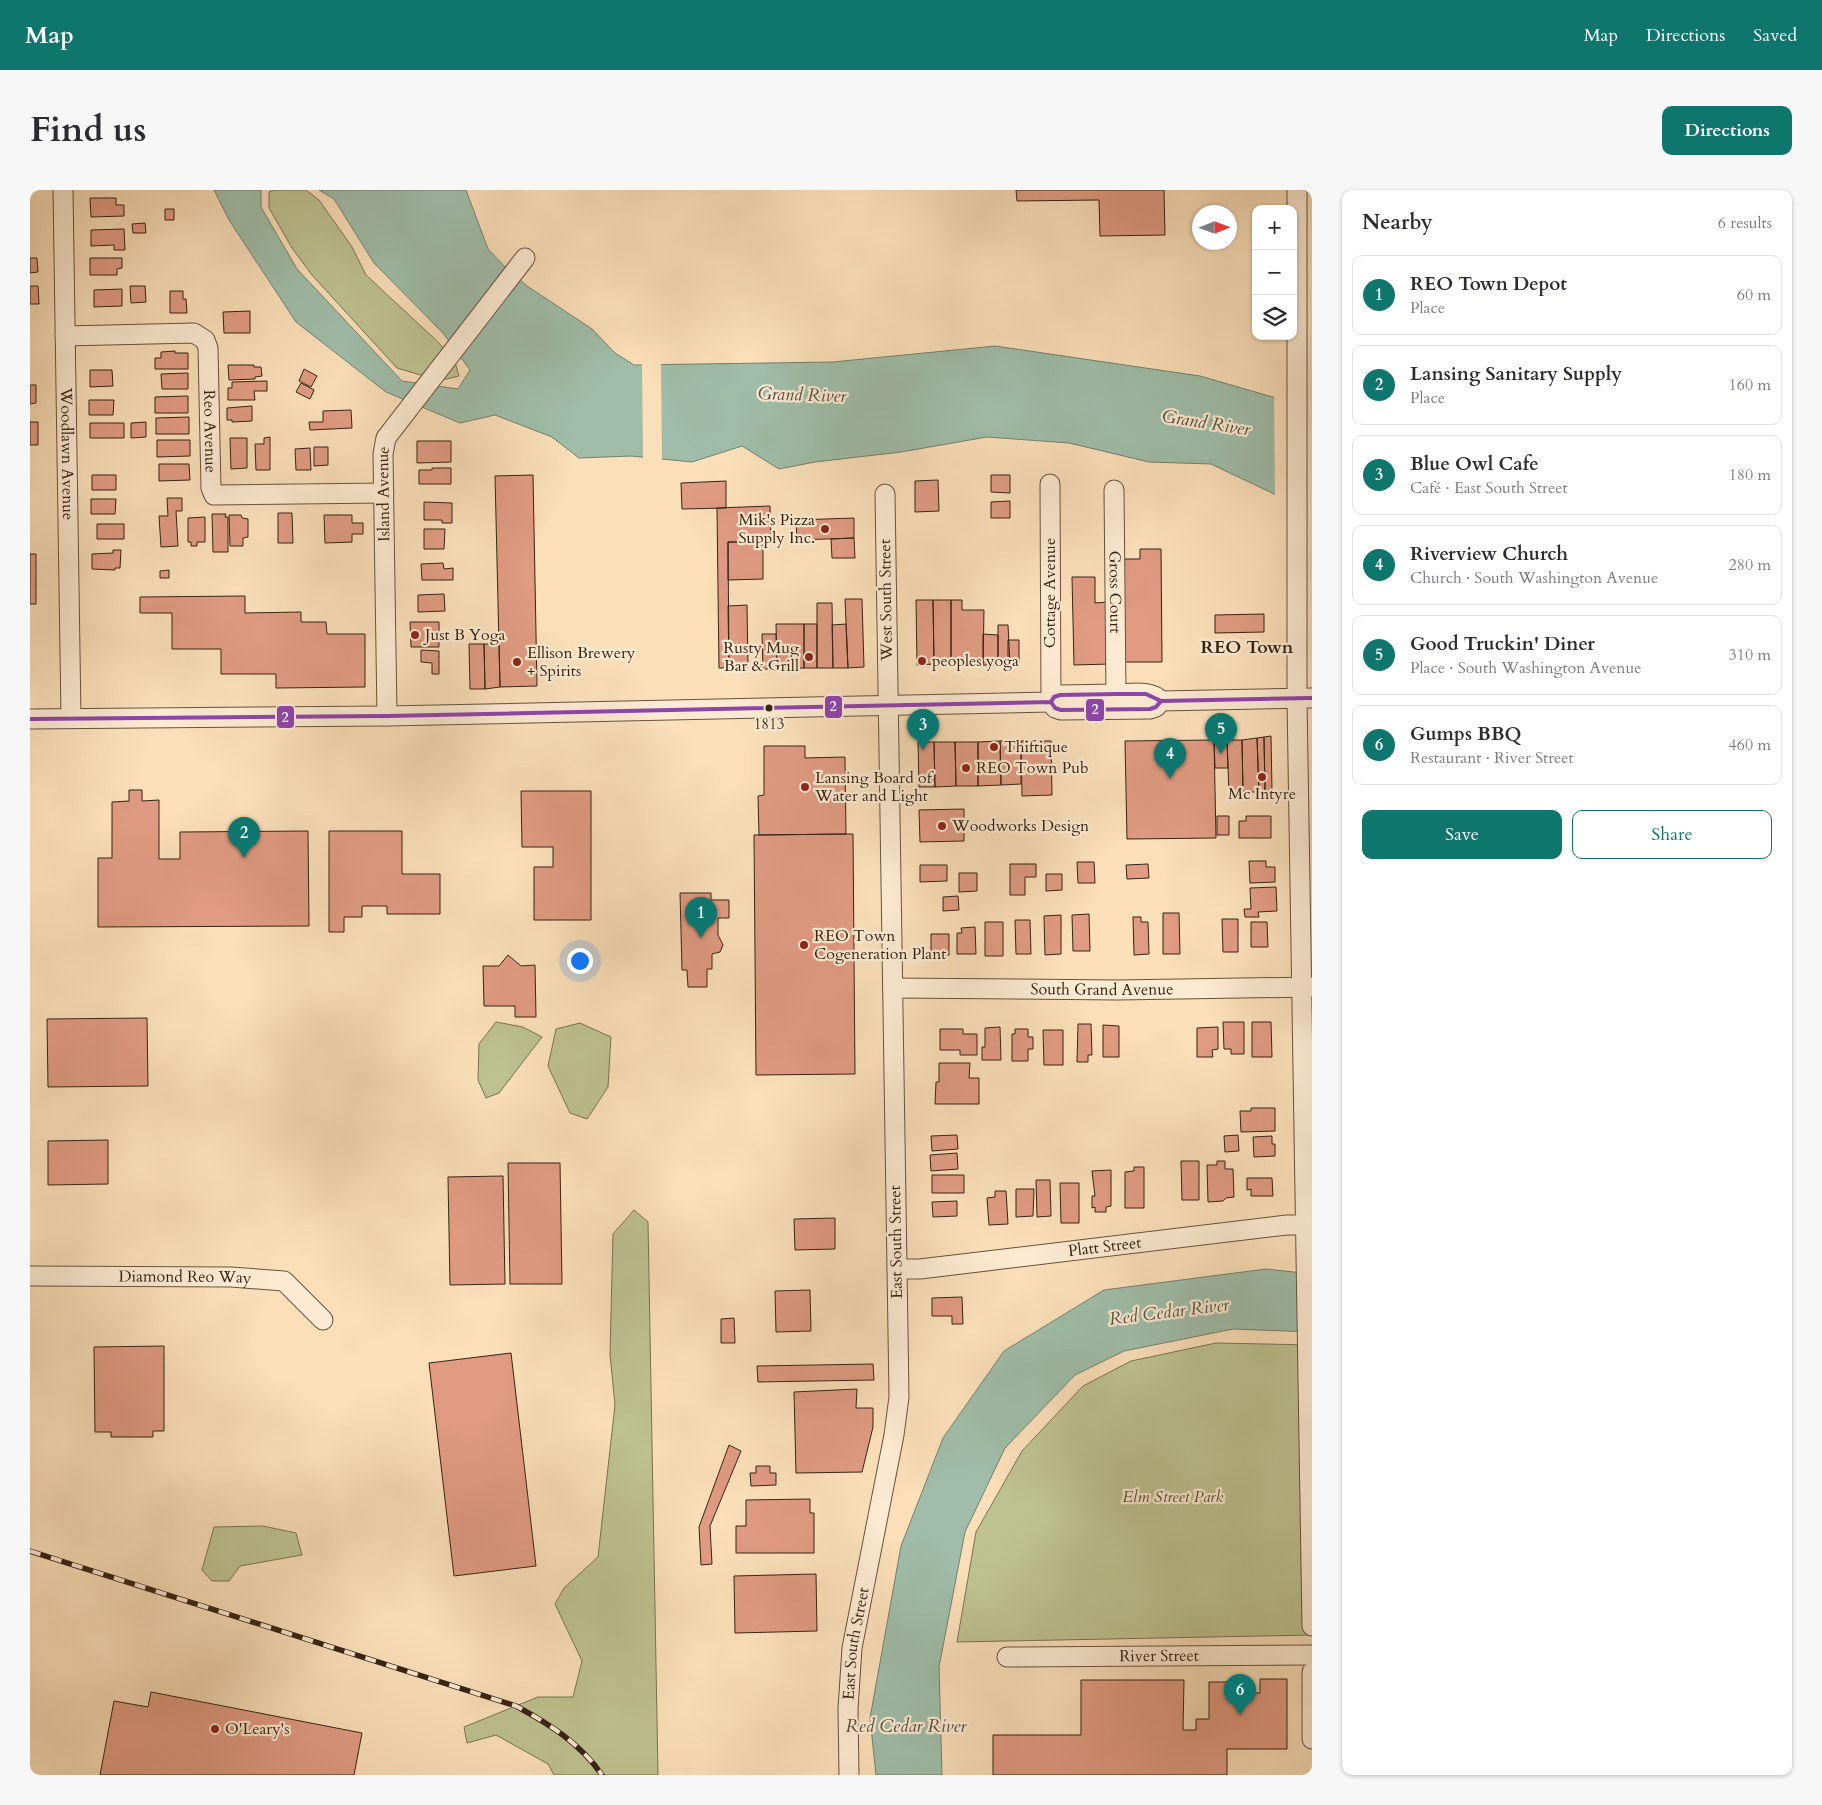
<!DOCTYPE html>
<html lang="en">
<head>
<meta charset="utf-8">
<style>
	:root { --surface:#fff; --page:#f7f7f7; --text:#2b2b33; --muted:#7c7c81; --line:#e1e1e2; --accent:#0f766e }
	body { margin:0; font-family:Cardo,serif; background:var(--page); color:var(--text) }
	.controls { position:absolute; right:15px; top:15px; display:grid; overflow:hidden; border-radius:10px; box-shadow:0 1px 4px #0004 }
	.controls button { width:45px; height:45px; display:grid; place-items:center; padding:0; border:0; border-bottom:1px solid var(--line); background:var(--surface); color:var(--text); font:25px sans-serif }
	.compass { position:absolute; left:1162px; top:15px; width:45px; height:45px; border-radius:50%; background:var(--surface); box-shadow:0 1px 4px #0004; rotate:89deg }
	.you { position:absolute; left:549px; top:770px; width:18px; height:18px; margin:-12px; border:4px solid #fff; border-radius:50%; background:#1a73e8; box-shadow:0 0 0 8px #1a73e833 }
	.badge { display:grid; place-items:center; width:32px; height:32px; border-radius:50%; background:var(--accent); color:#fff; font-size:16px; font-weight:700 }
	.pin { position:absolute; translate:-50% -41px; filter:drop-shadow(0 1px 2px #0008) }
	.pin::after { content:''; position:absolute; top:26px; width:18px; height:15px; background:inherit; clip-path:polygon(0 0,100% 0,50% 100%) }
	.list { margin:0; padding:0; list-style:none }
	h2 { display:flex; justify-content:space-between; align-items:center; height:65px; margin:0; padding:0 20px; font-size:21px }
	h2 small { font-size:16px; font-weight:400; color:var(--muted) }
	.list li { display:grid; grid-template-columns:32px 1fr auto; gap:15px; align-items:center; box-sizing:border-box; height:80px; margin:0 10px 10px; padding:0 10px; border:1px solid var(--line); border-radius:10px }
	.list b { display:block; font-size:19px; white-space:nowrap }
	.list p { margin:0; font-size:16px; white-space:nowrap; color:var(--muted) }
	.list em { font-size:16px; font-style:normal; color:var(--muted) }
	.actions { display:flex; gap:10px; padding:15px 20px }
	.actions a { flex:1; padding:11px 0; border:1px solid var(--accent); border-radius:10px; text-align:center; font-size:18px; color:var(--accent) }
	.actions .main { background:var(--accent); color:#fff }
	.icon { flex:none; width:28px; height:28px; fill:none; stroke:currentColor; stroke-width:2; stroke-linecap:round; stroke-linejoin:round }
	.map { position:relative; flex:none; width:1282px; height:1585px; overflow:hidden; border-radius:10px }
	header { display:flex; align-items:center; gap:30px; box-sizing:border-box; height:70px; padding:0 25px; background:var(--accent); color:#fff }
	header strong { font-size:24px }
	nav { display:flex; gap:28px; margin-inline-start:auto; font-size:18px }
	.intro { display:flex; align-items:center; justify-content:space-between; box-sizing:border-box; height:120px; padding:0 30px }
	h1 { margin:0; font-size:35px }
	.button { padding:12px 22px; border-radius:10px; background:var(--accent); color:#fff; font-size:18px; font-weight:700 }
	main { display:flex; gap:30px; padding:0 30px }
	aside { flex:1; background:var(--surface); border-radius:10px; box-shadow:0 1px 4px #0004 }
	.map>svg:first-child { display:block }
</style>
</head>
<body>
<header>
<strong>Map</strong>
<nav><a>Map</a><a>Directions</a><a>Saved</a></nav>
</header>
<div class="intro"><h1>Find us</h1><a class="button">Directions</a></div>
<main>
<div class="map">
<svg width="1282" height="1585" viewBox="0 0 1282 1585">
	<rect width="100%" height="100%" fill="#fadfb9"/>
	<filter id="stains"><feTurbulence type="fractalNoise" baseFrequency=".004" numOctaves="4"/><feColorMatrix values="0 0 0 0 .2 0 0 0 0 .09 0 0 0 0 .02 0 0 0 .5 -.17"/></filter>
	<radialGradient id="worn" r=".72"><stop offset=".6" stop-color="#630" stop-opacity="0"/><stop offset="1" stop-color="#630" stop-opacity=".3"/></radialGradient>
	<path fill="#bdc290" stroke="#7a7252" d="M244,0h32l13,10 33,47 14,28 72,67 17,20 4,14 -12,3h-13l-37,-11 -85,-93 -20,-27 -23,-40v-16z
		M466,832l27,5 19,10 -43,56 -13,5 -8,-18 1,-36z
		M550,833l31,14 -3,50 -21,32 -17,-6 -22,-47 8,-37z
		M604,1020l14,12 10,553h-104l-6,-11 -52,-29 -29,8 -3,-16 74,-30h35l9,-36 -27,-57 9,-16 34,-31 17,-152 -5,-51 3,-120z
		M1186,1153l96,2v290l-355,7 19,-110 46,-81 61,-65 48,-25z
		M233,1336l33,7 6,22 -62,11 -11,15h-17l-10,-11 12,-43z"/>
	<path fill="#9fbda9" stroke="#757f6d" d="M184,0h47v17l36,62 105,112 56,8 12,-19 -27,-37 -69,-70 -40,-64 -15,-9h147l22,59 18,19 21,18 65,43 23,24 19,12 199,-3 162,-16 205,30 76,22 13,103 -78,-37 -62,-2 -80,-19 -82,-6 -86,15 -86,10 -36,7 -37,-23 -50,16 -61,-6 -52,2 -27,-21 -57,-22 -35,8 -74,-31 -90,-70 -67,-102z
		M1236,1079l46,5v58l-79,-3 -109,22 -49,24 -70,73 -40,84 -26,135 3,108h-66l-6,-57 31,-172 42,-108 61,-87 100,-61z"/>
	<path fill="#fadfb9" d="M631,172l1,100 -19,-3 -1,-96z
		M1244,205l38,5v104h-24l-13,-6z"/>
	<path fill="#e09b82" stroke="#372314" d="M986,0h148l1,45 -65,1 -1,-36 -82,1z
		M60,8h26v7h8v11l-33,1z
		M135,19h9v11h-9z
		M115,33l1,10h-13l-1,-9z
		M94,39l1,21h-11v-5l-23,1v-16z
		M0,68h7l1,14 -8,1z
		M60,68h32v10l-5,1v6h-27z
		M0,96h8l1,18h-9z
		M100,96h15l1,16 -15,1z
		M92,99v17l-28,1v-17z
		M140,101h13v8h3l1,14h-17z
		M220,121v22h-26l-1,-21z
		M145,161v2h13v16h-33v-11h6v-6z
		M198,175h26v2h7l1,9 -7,1v2l-26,1z
		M274,179l13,7 -6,11 -12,-6z
		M60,180h22l1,16 -23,1z
		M158,183v16h-26l-1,-15z
		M237,191v10h-13l1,9h-27v-12h4v-6z
		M271,193l13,7 -4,9 -14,-7z
		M0,195h6v18l-6,1z
		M158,206v17h-33v-16z
		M59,210h25l-1,15h-24z
		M222,216v15l-20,1v-2h-5v-12z
		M321,220l1,18 -42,2 -1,-8h14v-11z
		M159,227v17h-33v-16z
		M0,232h8v23h-8z
		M116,232v15l-15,1v-15z
		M60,233h34v15h-34z
		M240,247v33h-14l-1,-26h9v-6z
		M200,248h17v30l-16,1z
		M127,250h33v16l-33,1z
		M387,251h34v21l-34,1z
		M284,257h14v18l-14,1z
		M280,258l1,22h-15l-1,-21z
		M129,274h30l1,16 -31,1z
		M402,278h19v16h-32v-14h13z
		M62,285h24v15h-24z
		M503,285l4,211 -37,1 -5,-211z
		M961,285h19v18l-19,-1z
		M908,290l1,31 -24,1v-31z
		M696,291v27l-44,1 -1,-26z
		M137,308h15v13h-6l2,35 -17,1 -2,-31h9z
		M61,309h25l-1,15h-24z
		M980,311v17h-19v-16z
		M394,312l28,1v20h-10v-3h-18z
		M740,316l1,36h-43l1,126h-10l-2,-160z
		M248,323h14l1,30h-15z
		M182,324h14l-1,3h3v35h-15z
		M199,325h12l1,3 6,1v18l-5,1v8h-13z
		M294,325h28v8h11v11h-11v8l-27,1z
		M175,327v25h-8v4h-6v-4h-3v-24z
		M824,328v20l-57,2 -1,-20z
		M67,334h27v15h-27z
		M394,339h21l-1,20h-20z
		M824,348l1,20h-23l-1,-19z
		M698,352h35v37l-35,1z
		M1110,359h21l1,113h-39l-1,-103h18z
		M83,360h8l-1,18h-5v2l-23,-1v-15l21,-1z
		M0,364h6v50h-6z
		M413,373l1,6 9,-1v12h-31l-1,-16z
		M139,380v8h-9v-7z
		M1042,387h23v26l14,-1 1,62 -36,1z
		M414,404l1,17 -27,1v-17z
		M215,406v17l56,-1v10h25l1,12h38v53l-89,1v-14h-55v-25h-49v-36h-32v-16z
		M815,409h17l2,68 -16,1z
		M886,410h17l1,64 -17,1z
		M903,410h18v65l-17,-1z
		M921,410h11v10h22l-1,55h-32z
		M787,413h15l1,65h-16z
		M717,415l1,62 -19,1 -1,-62z
		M1234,424v18l-49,1v-18z
		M380,432h29v25h-28z
		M746,434h28v44l-27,1z
		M774,434h13v44h-13z
		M816,434l2,44h-15l-1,-43z
		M968,435h10l2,41 -12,-1z
		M732,444h14l1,35h-14z
		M953,444l15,1v30h-15z
		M978,450h11v24h-11z
		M439,454h15l1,45h-15z
		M454,454h15l1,43 -15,2z
		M391,460l18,1v23h-7v-11l-11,-1z
		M1241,546l1,55h-7l-1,-54z
		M1234,547l1,54 -6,1 -2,-54z
		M1227,548l2,54h-16l-1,-52z
		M1184,550h13l1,28h-13z
		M1184,550l2,98 -89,1 -2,-98z
		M1197,550h15l1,52 -14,1z
		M970,551h21v43l-20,1z
		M970,551l1,44 -23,1v-44z
		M991,551h30l1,54 -30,1z
		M888,552h16l1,45h-16z
		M904,552h21l1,44 -21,1z
		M925,552h23v44h-22z
		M734,556h41v12l40,-1 1,77 -87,1 -1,-39 6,-1z
		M99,600h13v11l17,-1v59h21v-27l128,-1 1,95 -211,1v-69h14v-56l17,-1z
		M491,601h70v129h-57v-53h19v-20h-31z
		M934,619v32l-44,1 -1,-32z
		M1187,626h12v19h-12z
		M1216,626h25v22h-32v-17h7z
		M299,641h73v43h38v40h-53v-8h-25v11h-18v15h-15z
		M823,644l2,240 -99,1 -2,-240z
		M1219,671h17v6h9v15l-25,1z
		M1047,672h17l1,21h-17z
		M980,674h26v13h-11v18h-15z
		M1118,674l1,14 -22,1 -1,-14z
		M890,675h27v16l-27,1z
		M929,683h18v18l-18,1z
		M1016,684h16v16l-16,1z
		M1246,697l1,24 -19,1 1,5h-14l-1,-8h7l-1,-21z
		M650,703h31v7h18v18h-11v17l5,10 -3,7 -8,2v15h-5v18h-19l-1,-17h-5z
		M928,706l1,14 -16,1v-14z
		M1133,723h16l1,41h-17z
		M1059,724l1,37h-17l-1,-36z
		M1031,725v39l-16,1 -1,-39z
		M1103,727h8v5h7l1,32 -15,1z
		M1192,729h16v33h-15z
		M985,730h15l1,34h-15z
		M955,732h18v34h-18z
		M1221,732h16l1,25h-17z
		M945,737l1,27h-19v-21h5l-1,-5z
		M901,744h18v21h-18z
		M478,765l13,11 14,-1 1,52h-21v-11h-31l-1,-40h16z
		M117,828l1,68 -100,1 -1,-68z
		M1193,832h21v32h-13v-5h-7z
		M1222,832h19l1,35h-20z
		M1048,834h13l1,31h-4v7h-11z
		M1073,835l16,1v31h-16z
		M970,837l1,33h-19v-13h3v-19z
		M1188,837v22l-6,1 1,7h-16v-29z
		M910,839h23v5h14v21h-17v-5h-20z
		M985,839h13v8h5v12h-5v12h-16v-27h3z
		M1013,840h20v35h-19z
		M909,873h31l-1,15h10v26h-44l1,-22h3z
		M1221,918h24v23l-34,1 -1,-21h11z
		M927,945l1,14 -26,2 -1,-15z
		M1208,945l1,16 -14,1 -1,-16z
		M1242,946v8h3v12l-21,1 -1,-20z
		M78,950v44l-60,1v-44z
		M927,963l1,16 -27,2 -1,-16z
		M1151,971h18v39h-17z
		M1187,971h8v8h8l1,28 -8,1 -3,3 -15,1 -1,-37h10z
		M478,973h52l2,121h-52z
		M1104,977h10v41h-19v-36l9,-1z
		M1081,980v36l-5,1v5h-11v-5l-3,1v-12h3l-3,-25z
		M902,985h32v18h-32z
		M473,986l2,108 -55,1 -2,-108z
		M1217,988h25l1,18h-22v-7l-4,1z
		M1006,990h14l1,36 -14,1z
		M1030,993h19v40h-18z
		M986,999h18l-1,27 -17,1z
		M965,1001h11l2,33 -19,1 -2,-27 8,-1z
		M927,1011v15l-24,1 -1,-15z
		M805,1028v31l-40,1 -1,-31z
		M780,1100l1,41 -35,1 -1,-41z
		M932,1107l1,27h-11v-8h-20v-18z
		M704,1128l1,25h-14v-24z
		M134,1156v85h-11v6h-42v-5h-16l-1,-85z
		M481,1163l25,213 -82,10 -25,-213z
		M843,1174l1,16 -116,2 -1,-16z
		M827,1199l-1,19h17v19l-11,45 -66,1 -2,-81z
		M699,1255l12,6 -31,75 2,38 -11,1 -2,-38z
		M726,1276h14v7h6v12l-25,1 -1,-13h6z
		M780,1309v14h4v40h-78v-27h10v-26z
		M786,1384l1,57 -82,2 -1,-57z
		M1230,1489h27v70h-60v26h-234v-40h88v-55h103l-1,50h13v-11h13v-37h32v11h19z
		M121,1502l211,41 -8,42h-254l14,-74 34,6z"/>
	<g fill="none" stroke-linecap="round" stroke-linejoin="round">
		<g stroke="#68523d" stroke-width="21">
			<g id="minor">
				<path id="s1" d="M33,0l8,528"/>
				<path d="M1267,0v509l15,927"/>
				<path id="s2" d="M35,146l129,-3 11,7 3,8 3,140 3,7 170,-2"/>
				<path id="s3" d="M1084,300l2,204"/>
				<path d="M1086,504c14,0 35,-5 45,7l-5,6 -6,2 -89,1 -6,-2 -4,-6 3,-5 6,-2z"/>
				<path d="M1131,511l151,-3"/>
				<path id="s4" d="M357,526l-4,-262 3,-16 139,-180"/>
				<path d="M0,529l357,-3 664,-14 -1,-218"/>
				<path id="s5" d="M863,798l225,2 194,-3"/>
				<path id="s6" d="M867,1079h23l367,-44h25"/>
				<path id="s7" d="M0,1086l201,1 53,4 39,39"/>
				<path id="s8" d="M977,1467l305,-2"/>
				<path d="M1282,1482v67"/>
				<path id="s9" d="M819,1585l-1,-66 4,-61 42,-213 5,-38 -14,-903"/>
			</g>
		</g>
		<use href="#minor" stroke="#fcead2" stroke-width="19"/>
		<g stroke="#372314" stroke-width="5.5">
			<path id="rail" d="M0,1361l486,155c33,18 64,37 86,69"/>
		</g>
		<use href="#rail" stroke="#fcead2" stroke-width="4" stroke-dasharray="11" stroke-linecap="butt"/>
		<g stroke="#fcead2" stroke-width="8">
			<path id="bus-1" d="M1086,504h30l15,7 -5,6 -6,2 -89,1 -6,-2 -4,-6 3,-5 6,-2z
				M1131,511l151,-3
				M0,529l357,-3 664,-14"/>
		</g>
		<use href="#bus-1" stroke="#8e44ad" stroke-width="4"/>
	</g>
	<g fill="#8f2418" stroke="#fcead2" stroke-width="2">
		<circle cx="795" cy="339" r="5"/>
		<circle cx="385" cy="445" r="5"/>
		<circle cx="779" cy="467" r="5"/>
		<circle cx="892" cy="471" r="5"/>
		<circle cx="487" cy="472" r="5"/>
		<circle cx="964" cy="557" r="5"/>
		<circle cx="936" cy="578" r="5"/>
		<circle cx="1232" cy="587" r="5"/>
		<circle cx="775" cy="597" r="5"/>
		<circle cx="912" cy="636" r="5"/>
		<circle cx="774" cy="755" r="5"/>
		<circle cx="185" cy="1539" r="5"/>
	</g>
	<circle fill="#372314" stroke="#fcead2" stroke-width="2" cx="739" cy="518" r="4.5"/>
	<g text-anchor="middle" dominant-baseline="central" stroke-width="4.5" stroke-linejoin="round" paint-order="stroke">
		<g font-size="15" fill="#372314" stroke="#fcead2">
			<text x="739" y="534">1813</text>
		</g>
		<g font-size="16" fill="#372314" stroke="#fcead2">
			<text stroke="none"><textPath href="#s2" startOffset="234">Reo Avenue</textPath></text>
			<text stroke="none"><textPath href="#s1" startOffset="264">Woodlawn Avenue</textPath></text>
			<text stroke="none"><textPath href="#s4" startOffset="222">Island Avenue</textPath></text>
			<text stroke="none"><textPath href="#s3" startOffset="102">Gross Court</textPath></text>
			<text transform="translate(1020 403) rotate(-90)">Cottage Avenue</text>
			<text transform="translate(856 410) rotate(-91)">West South Street</text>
			<text stroke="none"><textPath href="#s5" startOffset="209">South Grand Avenue</textPath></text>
			<text transform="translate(866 1052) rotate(-91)">East South Street</text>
			<text stroke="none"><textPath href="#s6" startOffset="209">Platt Street</textPath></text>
			<text stroke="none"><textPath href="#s7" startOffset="155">Diamond Reo Way</textPath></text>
			<text stroke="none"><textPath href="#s9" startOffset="132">East South Street</textPath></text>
			<text stroke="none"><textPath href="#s8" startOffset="152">River Street</textPath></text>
		</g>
		<g font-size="16" fill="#372314" stroke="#fcead2" text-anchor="start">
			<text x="785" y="330" text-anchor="end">Mik's Pizza<tspan x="785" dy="18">Supply Inc.</tspan></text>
			<text x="395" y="445">Just B Yoga</text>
			<text x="769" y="458" text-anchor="end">Rusty Mug<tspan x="769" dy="18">Bar &amp; Grill</tspan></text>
			<text x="497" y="463">Ellison Brewery<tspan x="497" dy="18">+ Spirits</tspan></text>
			<text x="902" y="471">peoples yoga</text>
			<text x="974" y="557">Thiftique</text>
			<text x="946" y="578">REO Town Pub</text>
			<text x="785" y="588">Lansing Board of<tspan x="785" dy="18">Water and Light</tspan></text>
			<text x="1232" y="604" text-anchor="middle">Mc Intyre</text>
			<text x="922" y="636">Woodworks Design</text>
			<text x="784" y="746">REO Town<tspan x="784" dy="18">Cogeneration Plant</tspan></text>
			<text x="195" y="1539">O'Leary's</text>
		</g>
		<g font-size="16" font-style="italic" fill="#584b33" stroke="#fcead2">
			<text x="1143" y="1307">Elm Street Park</text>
		</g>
		<g font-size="18" font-style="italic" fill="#565141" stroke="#fcead2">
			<text transform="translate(772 205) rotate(2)">Grand River</text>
			<text transform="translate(1176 233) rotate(9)">Grand River</text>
			<text transform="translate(1139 1122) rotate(-7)">Red Cedar River</text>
			<text x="876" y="1536">Red Cedar River</text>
		</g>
		<g font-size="18" font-weight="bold" fill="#372314" stroke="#fcead2">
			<text x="1217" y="457">REO Town</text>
		</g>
	</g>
	<g stroke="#fcead2" stroke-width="2">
		<rect x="794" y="505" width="19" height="24" rx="5" fill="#8e44ad"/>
		<rect x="1055" y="508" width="20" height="24" rx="5" fill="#8e44ad"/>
		<rect x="246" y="515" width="19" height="24" rx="5" fill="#8e44ad"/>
	</g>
	<g font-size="14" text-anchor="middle" font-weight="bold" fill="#fff">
		<text x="803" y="521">2</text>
		<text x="1065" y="524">2</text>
		<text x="255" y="532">2</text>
	</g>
	<rect width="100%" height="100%" filter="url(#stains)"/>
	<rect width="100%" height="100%" fill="url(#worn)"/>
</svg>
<div class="controls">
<button>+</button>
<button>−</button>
<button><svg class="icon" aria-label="layers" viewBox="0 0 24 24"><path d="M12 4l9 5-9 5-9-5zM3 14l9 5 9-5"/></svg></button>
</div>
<svg class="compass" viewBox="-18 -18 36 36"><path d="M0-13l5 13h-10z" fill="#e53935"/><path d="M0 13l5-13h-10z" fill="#7c7c81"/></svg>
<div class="you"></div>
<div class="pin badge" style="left:671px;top:748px">1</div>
<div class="pin badge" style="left:214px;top:668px">2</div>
<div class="pin badge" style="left:893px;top:560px">3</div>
<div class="pin badge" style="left:1140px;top:589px">4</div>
<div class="pin badge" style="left:1191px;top:564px">5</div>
<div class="pin badge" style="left:1210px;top:1525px">6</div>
</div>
<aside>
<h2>Nearby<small>6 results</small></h2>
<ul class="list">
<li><span class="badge">1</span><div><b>REO Town Depot</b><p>Place</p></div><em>60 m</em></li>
<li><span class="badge">2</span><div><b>Lansing Sanitary Supply</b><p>Place</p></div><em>160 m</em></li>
<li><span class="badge">3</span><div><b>Blue Owl Cafe</b><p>Café · East South Street</p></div><em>180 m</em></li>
<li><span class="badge">4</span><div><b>Riverview Church</b><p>Church · South Washington Avenue</p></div><em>280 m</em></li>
<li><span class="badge">5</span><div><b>Good Truckin' Diner</b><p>Place · South Washington Avenue</p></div><em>310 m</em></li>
<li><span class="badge">6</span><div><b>Gumps BBQ</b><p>Restaurant · River Street</p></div><em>460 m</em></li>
</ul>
<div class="actions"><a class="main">Save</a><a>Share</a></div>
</aside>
</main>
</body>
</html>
